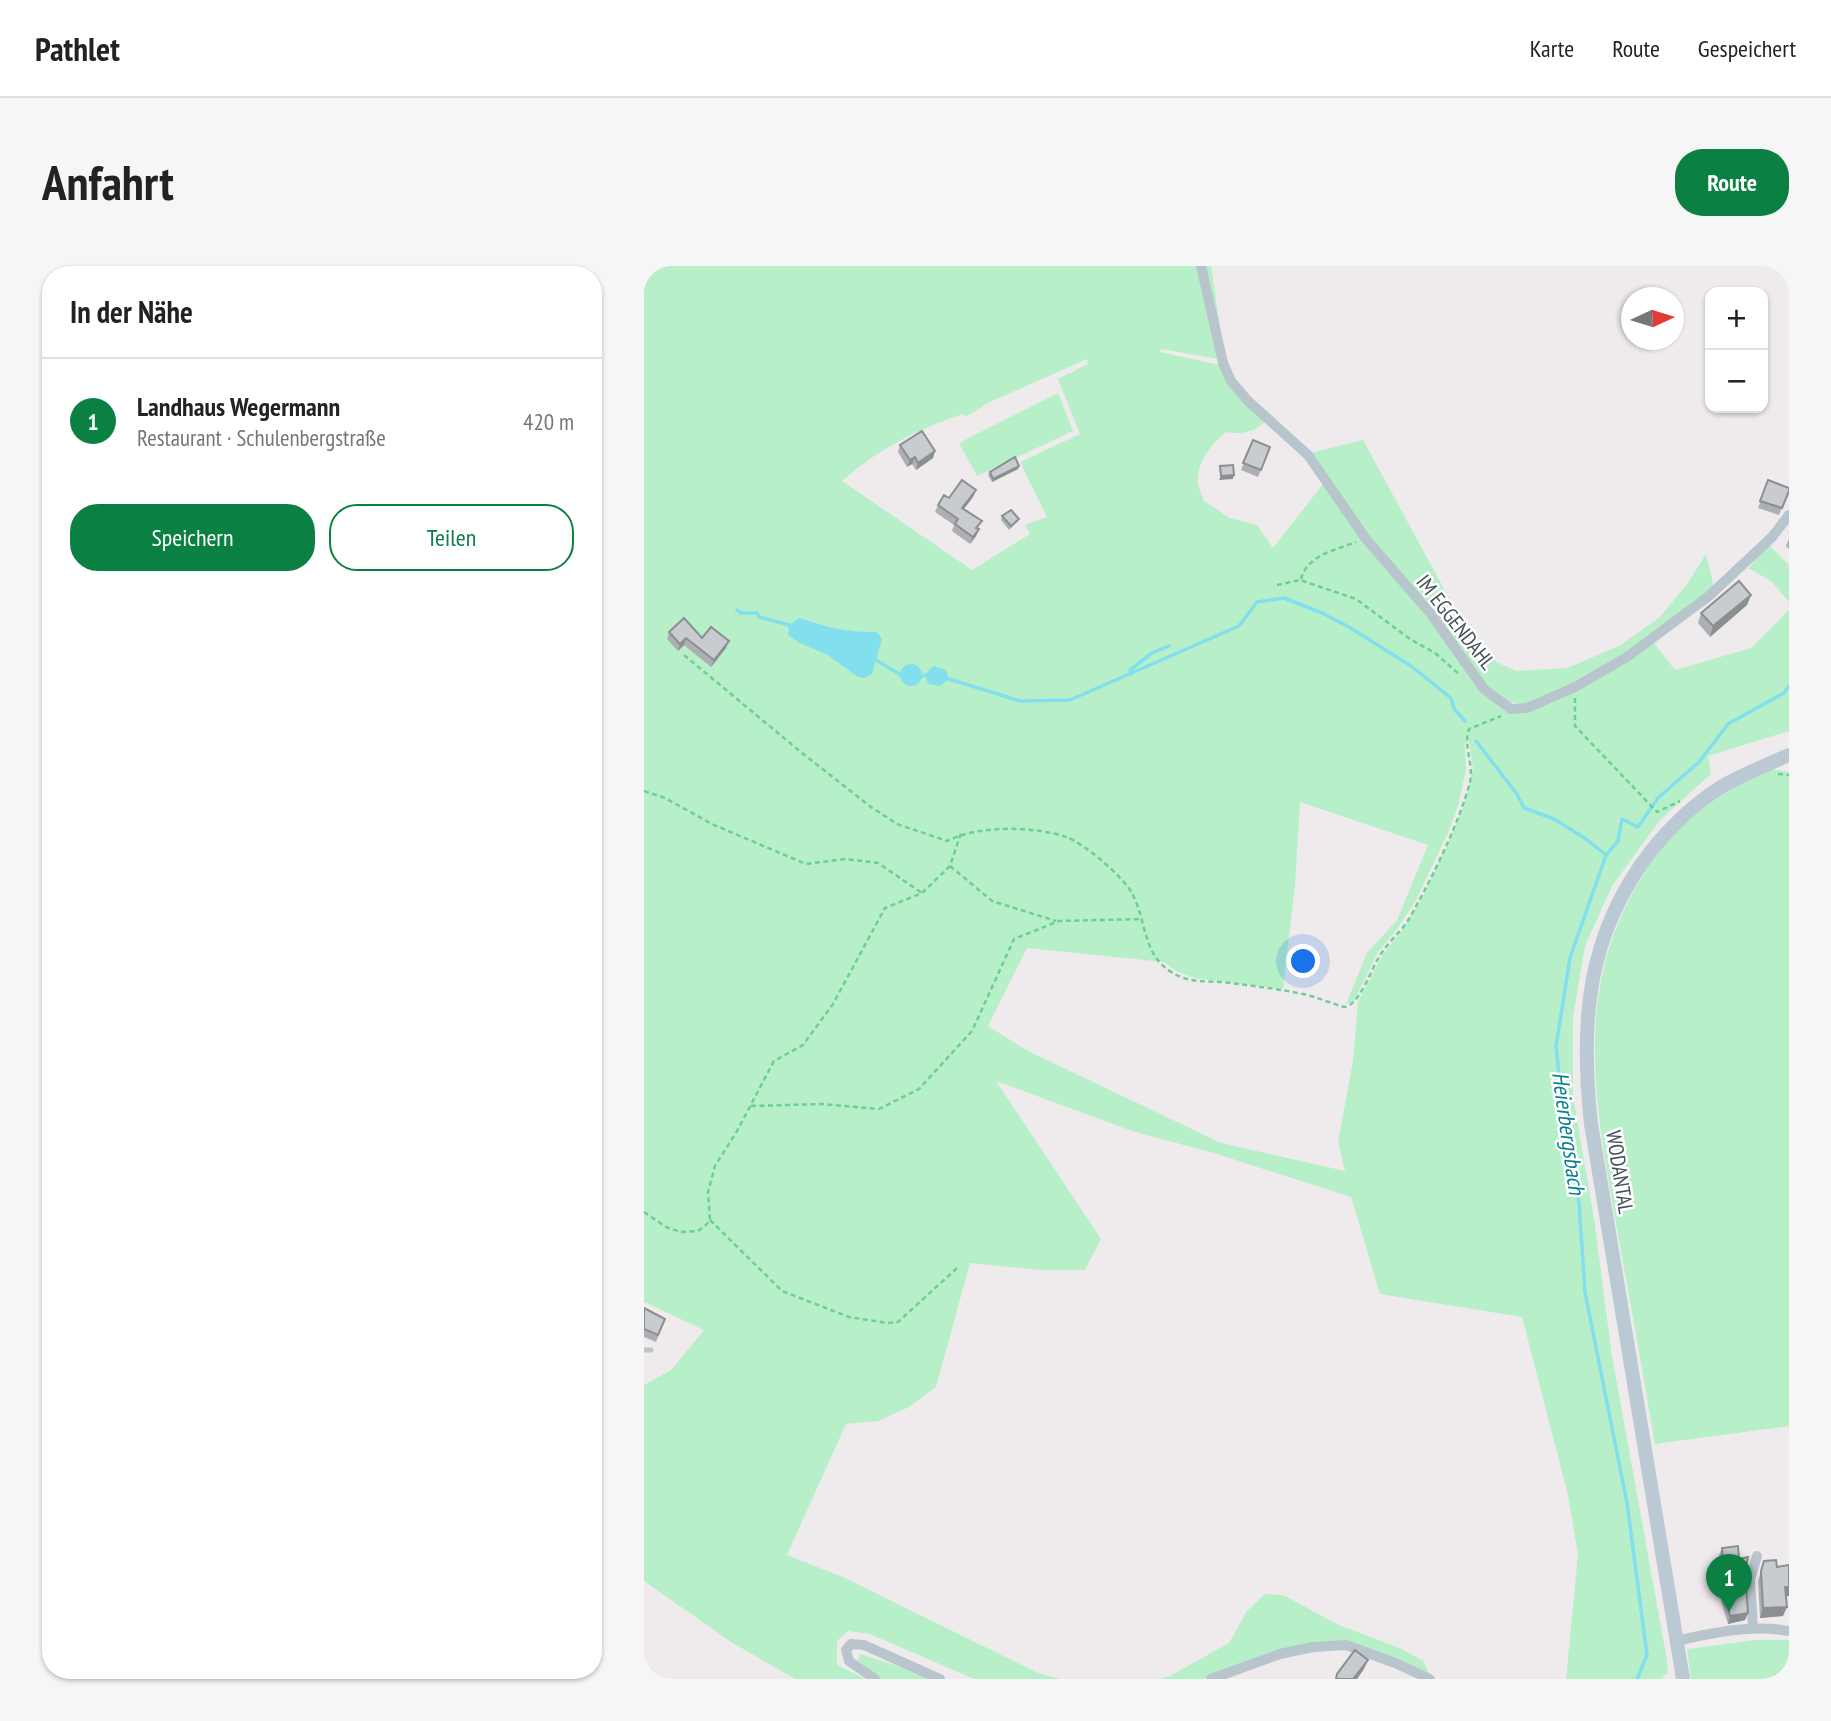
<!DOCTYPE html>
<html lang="de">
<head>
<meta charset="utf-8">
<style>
	:root { --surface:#fff; --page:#f6f6f6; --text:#222; --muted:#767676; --line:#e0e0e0; --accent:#0b8043 }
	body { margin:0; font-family:"PT Sans Narrow",sans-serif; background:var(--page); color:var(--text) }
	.controls { position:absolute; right:21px; top:21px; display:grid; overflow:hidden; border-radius:14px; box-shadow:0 2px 5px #0004 }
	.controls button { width:63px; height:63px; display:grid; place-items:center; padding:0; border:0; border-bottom:2px solid var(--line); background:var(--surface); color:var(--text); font:35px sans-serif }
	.compass { position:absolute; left:977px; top:21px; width:63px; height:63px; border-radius:50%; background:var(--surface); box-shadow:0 2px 5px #0004; rotate:86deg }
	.you { position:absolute; left:660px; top:696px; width:24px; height:24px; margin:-18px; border:5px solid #fff; border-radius:50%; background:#1a73e8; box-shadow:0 0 0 10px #1a73e833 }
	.badge { display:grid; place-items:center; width:46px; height:46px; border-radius:50%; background:var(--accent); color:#fff; font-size:23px; font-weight:700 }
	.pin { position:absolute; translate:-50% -58px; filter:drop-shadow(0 2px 4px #0008) }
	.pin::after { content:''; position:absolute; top:37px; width:24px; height:21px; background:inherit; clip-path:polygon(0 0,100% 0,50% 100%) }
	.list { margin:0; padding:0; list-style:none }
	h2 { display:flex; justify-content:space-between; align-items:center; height:91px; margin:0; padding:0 28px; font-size:30px }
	h2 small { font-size:23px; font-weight:400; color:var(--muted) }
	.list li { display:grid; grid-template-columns:46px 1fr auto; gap:21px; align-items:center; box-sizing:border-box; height:126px; padding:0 28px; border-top:2px solid var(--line) }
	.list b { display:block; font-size:26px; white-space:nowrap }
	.list p { margin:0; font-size:23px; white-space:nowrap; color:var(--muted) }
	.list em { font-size:23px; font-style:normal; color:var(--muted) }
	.actions { display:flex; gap:14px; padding:21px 28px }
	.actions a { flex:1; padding:16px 0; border:2px solid var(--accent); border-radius:28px; text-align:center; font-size:24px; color:var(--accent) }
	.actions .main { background:var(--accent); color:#fff }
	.map { position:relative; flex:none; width:1145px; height:1413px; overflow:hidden; border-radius:28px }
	header { display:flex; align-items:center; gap:42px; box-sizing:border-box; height:98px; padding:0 35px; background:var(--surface); border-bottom:2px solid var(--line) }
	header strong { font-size:33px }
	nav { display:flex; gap:38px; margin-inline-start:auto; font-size:24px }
	.intro { display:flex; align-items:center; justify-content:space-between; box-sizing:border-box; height:168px; padding:0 42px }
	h1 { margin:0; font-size:49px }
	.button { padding:18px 32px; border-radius:28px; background:var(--accent); color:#fff; font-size:24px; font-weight:700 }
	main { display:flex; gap:42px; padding:0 42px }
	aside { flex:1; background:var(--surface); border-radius:28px; box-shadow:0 2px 5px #0004 }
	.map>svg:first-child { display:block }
</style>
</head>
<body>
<header>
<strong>Pathlet</strong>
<nav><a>Karte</a><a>Route</a><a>Gespeichert</a></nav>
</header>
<div class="intro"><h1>Anfahrt</h1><a class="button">Route</a></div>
<main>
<aside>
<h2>In der Nähe<small></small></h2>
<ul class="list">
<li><span class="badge">1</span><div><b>Landhaus Wegermann</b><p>Restaurant · Schulenbergstraße</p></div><em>420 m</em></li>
</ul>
<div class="actions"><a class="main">Speichern</a><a>Teilen</a></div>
</aside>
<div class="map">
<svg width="1145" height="1413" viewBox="0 0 1145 1413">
	<rect width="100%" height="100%" fill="#efebec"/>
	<path fill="#b7efc8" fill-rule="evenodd" d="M0,0h567l14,94 -64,-11 -1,3 60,13 13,23 34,32c-13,12 -23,15 -41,12 -13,11 -28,28 -28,47 -1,7 4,15 6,22l26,17 27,7 16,23 54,-69 -17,-26 53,-13 98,180 35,42 20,9 51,-3 52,-22 40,-28 29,-35 18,-29 8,33 -46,39 -87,56 -55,22 -16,-2 -7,8 15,2 64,-24 42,-24 29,-22 22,28 76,-22 38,-38v121l-81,25 3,18 -51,46 -48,66 -27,60 -12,71v79l21,123 18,137 55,304 1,13 -7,6h-95l12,-125 -10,-59 -46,-178 -142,-23 -29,-97 -134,-43 -85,-23 -136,-50 105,158 -16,31h-45l-70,-7 -34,124 -27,20 -31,14 -32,3 -59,131 58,23 193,95 22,6h-86l-104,-45 -22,-3 -11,10v24l29,14h-71l-64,-37 -87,-61v-196l27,-15 33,-40 -60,-28zM443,93l1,5 -30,15 22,55 -60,28 27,55 -22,8 5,9 -58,36 -130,-89c36,-32 76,-52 121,-67l2,3 25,-15zM825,475l4,28 -10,38 -11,27 -33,70 -20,31 -16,19 -25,48 -5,59 -15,81 7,29 -124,-28 -193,-92 -40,-25 39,-78 137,14 12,9 19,7 88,11 12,-105 5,-82 128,43 -31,75 -30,33 -21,51 8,-3 24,-49 17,-20 20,-30 33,-69 10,-27 8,-36 -1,-26z
		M414,127l15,38 -96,45 -18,-33z
		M1125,279l20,20v37l-18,-21 -23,-13z
		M1126,503l19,3v654l-134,18c-12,-70 -24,-139 -37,-209 -22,-126 -48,-244 25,-360 33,-52 70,-82 127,-106z
		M621,1328l18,1 56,30 63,24 21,12 6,13 -82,-31 -132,30 -12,6h-43l10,-3 59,-33 18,-32z
		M1111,1374h34v39h-98l-4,-30z
		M216,1388l9,3 70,22h-59l-22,-19z"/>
	<path fill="#82e0ee" d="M156,352c25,9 50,15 77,14l5,7 -10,35 -8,4 -8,-2 -28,-21 -28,-12 -12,-8 1,-10z
		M256 409a11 11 0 1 1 22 0a11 11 0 1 1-22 0Z
		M289,400l13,4 3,9 -9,7 -12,-2 -3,-9z"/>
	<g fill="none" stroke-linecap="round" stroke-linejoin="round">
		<path stroke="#82e0ee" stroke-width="3.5" d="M93,344l4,3h16l2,4 30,8
			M232,394l25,15
			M487,408l-1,-4 22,-17 17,-7
			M277,411l4,-2
			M305,413l71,22 50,-1 169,-74 18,-24 27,-4 38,15 27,14 62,39 40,32 3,11 11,12
			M832,475l41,53 7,14 30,11 32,20 20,16
			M993,1413l10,-24 -20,-152 -42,-211 -6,-89 -17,-99 -6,-58 14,-88 36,-103 12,-14 4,-22 16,8 20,-29 41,-36 29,-38 56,-31 5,-7"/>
		<path stroke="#6ece97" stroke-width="2.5" stroke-dasharray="5 3.5" stroke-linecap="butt" d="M657,313c6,-24 35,-29 55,-37
			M633,319l23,-5 56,19 54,40 25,14 25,22
			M40,389l118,98 69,54 26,17 50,17c31,-16 86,-15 119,-4 18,6 59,41 67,58 14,29 10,61 40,78 17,11 37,7 57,10 24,3 49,6 73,11 14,3 27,9 41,13 15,-1 27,-37 35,-50 8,-14 21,-24 30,-38 22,-39 50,-95 61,-137 4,-18 -7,-36 -1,-53l32,-13
			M931,432v28l82,86 23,-11
			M1134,508l11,1
			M0,525l21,7 49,27 92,39 39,-5 33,4 44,30
			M306,600l42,35 64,20
			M107,840l71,-2 57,5 40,-20 53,-58 42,-92 45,-18 83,-2
			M0,946l22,15 15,5 17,-1 7,-5 5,-6 -2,-28 7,-26 22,-35 37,-70 29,-16 30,-41 52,-96 37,-15 28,-27 11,-33
			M66,954l72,71 67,26 38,6 11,-1 59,-54"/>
		<path stroke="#b9c5cc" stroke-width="5" d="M0,1084h7"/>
		<path stroke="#b9c5cc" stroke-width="10" d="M557,0l22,97 8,18 17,20 60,54 58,84 65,75 53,75 27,20 16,-1 48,-21 52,-30 82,-61 63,-59 17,-22
			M1109,1362l-3,-48 7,-24
			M1032,1375c37,-8 75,-17 113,-10
			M231,1413l-26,-18 -3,-11 5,-6 13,1 76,34
			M567,1413l69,-25 33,-7 33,-2 49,18 35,16"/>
		<path stroke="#bbc9d4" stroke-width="14" d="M1039,1413l-92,-555c-11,-101 -5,-189 60,-273 21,-26 46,-50 75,-67 21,-11 42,-20 63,-29"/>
	</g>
	<path fill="#acafb4" d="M609,174l17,7 -12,30 -17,-7z
		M256,179l35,6 -2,7 -17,12 -4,-6 -5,3 -9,-15z
		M374,203l-26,13 -4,-7 2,-3z
		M1124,214l21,11 -10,24 -21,-7z
		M332,224l-3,7 -9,12 15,19 -3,8 -6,8 -18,-13 2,-6 -19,-13 3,-7z
		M358,250l17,3 -2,3 -8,8 -8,-10z
		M1145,273v10l-3,-3z
		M1107,329l-4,10 -37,32 -12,-14 3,-10z
		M25,366l33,6 24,10 -15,19 -27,-22 -6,6 -11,-12z
		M0,1042l21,11 -9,23 -12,-5z
		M1078,1282l17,11 6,14 3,40 -3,7 -17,4 -10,-34 4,-7 -3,-28z
		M1120,1295l13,6 12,-2v31h-3l-3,20 -23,2 -2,-37z"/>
	<path fill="#8c8f92" d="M291,185l-2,7 -17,12 2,-7z
		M271,191l-3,7 -5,3 3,-7z
		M375,200l-1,3 -26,13 1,-3z
		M590,209l-1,4 -14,1 2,-4z
		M332,224l-3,7 -14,18 3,-7z
		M335,263l-3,7 -6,8 3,-7z
		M1107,329l-4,10 -37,32 3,-11z
		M42,372l-2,7 -6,6 2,-7z
		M85,375l-3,7 -15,19 3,-7z
		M1141,1321h4v9h-8z
		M1143,1341l-4,9 -23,2 3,-10z
		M1104,1347l-3,7 -17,4 2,-8z
		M724,1394l-4,9 -7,10h-4z"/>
	<path fill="#c8ccd1" stroke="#8c8f92" stroke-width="2" d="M278,165l13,20 -17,12 -3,-6 -5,3 -10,-15z
		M609,174l17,7 -9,23 -18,-7z
		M371,191l4,9 -26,13 -3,-7z
		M589,199l1,10 -13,1 -1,-10z
		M318,214l14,10 -14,18 20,13 -6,7 3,1 -6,8 -18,-13 3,-5 -20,-14 6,-10 5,3z
		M1124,214l21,8v3l-7,17 -22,-7z
		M367,244l8,9 -8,7 -9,-10z
		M1095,315l12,14 -38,31 -12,-13z
		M40,352l18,20 9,-11 18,14 -15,19 -28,-22 -6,6 -11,-12z
		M0,1042l21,11 -7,16 -14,-6z
		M1094,1280l1,13 9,-2 -3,16 3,40 -18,3 -9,-33h4l-3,-35z
		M1132,1294l1,7 12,-2v22h-4l2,20 -24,1 -2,-37 3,-10z
		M711,1384l13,10 -15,19h-17l1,-5z"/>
	<g text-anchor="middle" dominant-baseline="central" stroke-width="5" stroke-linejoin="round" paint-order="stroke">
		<g font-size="21" fill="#445159" stroke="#fff">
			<text transform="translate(812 356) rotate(52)">IM EGGENDAHL</text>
			<text transform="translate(976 906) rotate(81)">WODANTAL</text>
		</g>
		<g font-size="23" font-style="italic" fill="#098091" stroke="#fff">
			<text transform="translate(925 867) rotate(82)">Heierbergsbach</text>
		</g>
	</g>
</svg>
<div class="controls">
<button>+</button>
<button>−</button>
</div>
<svg class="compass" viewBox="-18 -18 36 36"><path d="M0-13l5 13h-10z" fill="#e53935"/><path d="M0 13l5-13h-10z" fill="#767676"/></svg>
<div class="you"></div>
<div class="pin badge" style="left:1085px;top:1346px">1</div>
</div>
</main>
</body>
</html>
